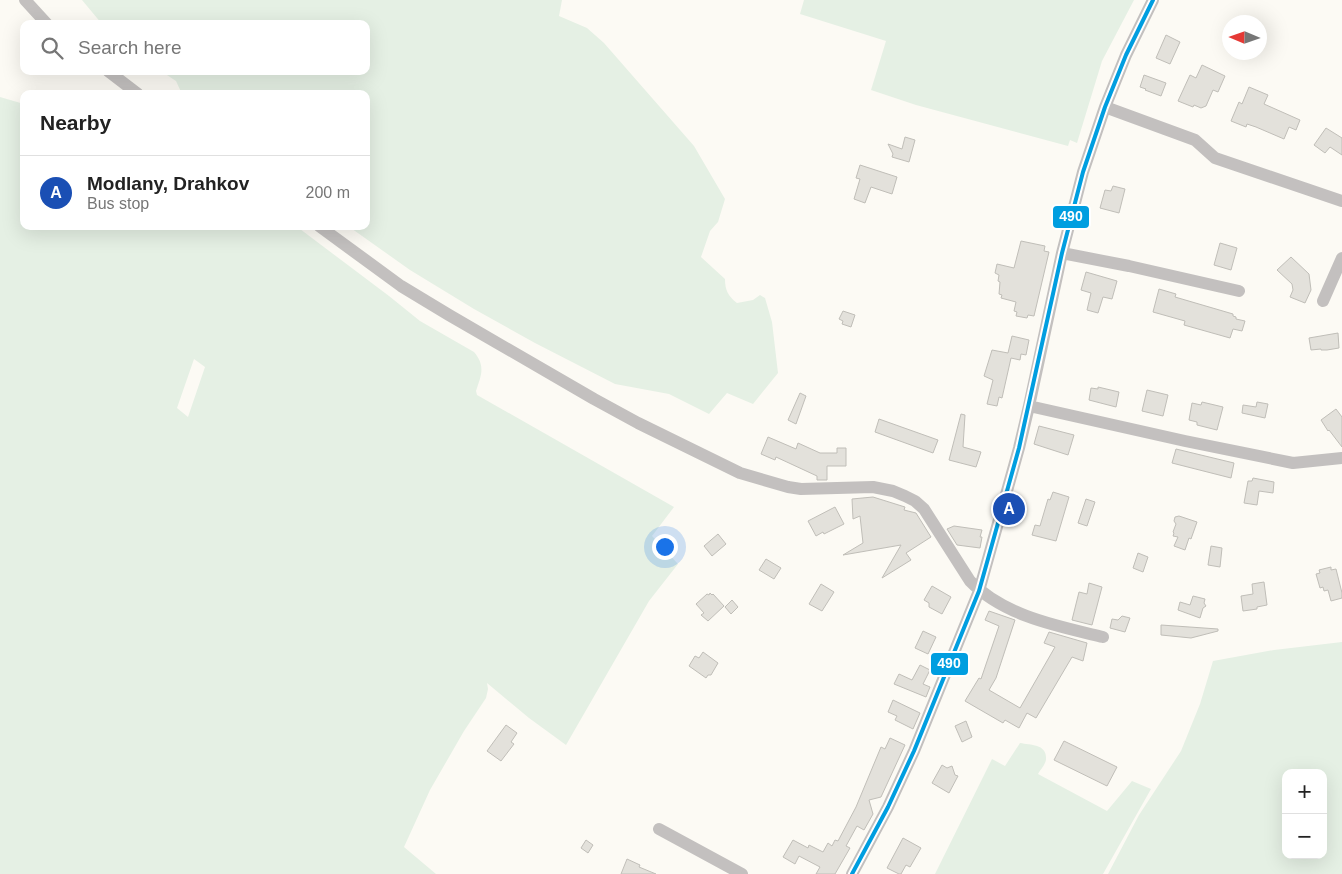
<!DOCTYPE html>
<html lang="en">
<head>
<meta charset="utf-8">
<style>
	:root { --surface:#fff; --page:#f2f2f2; --text:#222; --muted:#767676; --line:#e0e0e0; --accent:#2563eb }
	body { margin:0; font-family:Arial,sans-serif; background:var(--page); color:var(--text) }
	.controls { position:absolute; right:15px; bottom:15px; display:grid; overflow:hidden; border-radius:10px; box-shadow:0 5px 20px #0002 }
	.controls button { width:45px; height:45px; display:grid; place-items:center; padding:0; border:0; border-bottom:1px solid var(--line); background:var(--surface); color:var(--text); font:25px sans-serif }
	.compass { position:absolute; left:1222px; top:15px; width:45px; height:45px; border-radius:50%; background:var(--surface); box-shadow:0 5px 20px #0002; rotate:272deg }
	.you { position:absolute; left:664px; top:546px; width:18px; height:18px; margin:-12px; border:4px solid #fff; border-radius:50%; background:#1a73e8; box-shadow:0 0 0 8px #1a73e833 }
	.badge { display:grid; place-items:center; width:32px; height:32px; border-radius:50%; background:var(--accent); color:#fff; font-size:16px; font-weight:700 }
	.pin { position:absolute; translate:-50% -50%; border:2px solid #fff; box-shadow:0 1px 5px #0006 }
	.list { margin:0; padding:0; list-style:none }
	h2 { display:flex; justify-content:space-between; align-items:center; height:65px; margin:0; padding:0 20px; font-size:21px }
	h2 small { font-size:16px; font-weight:400; color:var(--muted) }
	.list li { display:grid; grid-template-columns:32px 1fr auto; gap:15px; align-items:center; box-sizing:border-box; height:75px; padding:0 20px; border-top:1px solid var(--line) }
	.list b { display:block; font-size:19px; white-space:nowrap }
	.list p { margin:0; font-size:16px; white-space:nowrap; color:var(--muted) }
	.list em { font-size:16px; font-style:normal; color:var(--muted) }
	.icon { flex:none; width:28px; height:28px; fill:none; stroke:currentColor; stroke-width:2; stroke-linecap:round; stroke-linejoin:round }
	.map { position:relative; flex:none; width:1342px; height:874px; overflow:hidden }
	.search { position:absolute; background:var(--surface); box-shadow:0 5px 20px #0002; left:20px; top:20px; width:350px; height:55px; display:flex; align-items:center; gap:12px; box-sizing:border-box; padding:0 18px; border-radius:10px; color:var(--muted); font-size:19px }
	.panel { position:absolute; background:var(--surface); box-shadow:0 5px 20px #0002; left:20px; top:90px; width:350px; height:140px; border-radius:10px }
	.map>svg:first-child { display:block }
</style>
</head>
<body>
<div class="map">
<svg width="1342" height="874" viewBox="0 0 1342 874">
	<rect width="100%" height="100%" fill="#fcfaf4"/>
	<path fill="#e5f0e4" fill-rule="evenodd" d="M82,0h480l-3,16 28,12 17,15 90,103 31,53 -7,23 -8,9 -9,26 24,22c0,11 3,17 12,24l16,-3 7,-5 5,3 7,24 6,51 -25,31 -26,-11 -18,21 -40,-20 -54,-10 -80,-41 -61,-34 -64,-39 -62,-44h18v-132h-184l-6,-13 -15,-10h205v-47h-264z
		M804,0h330l-32,61 -25,82 -7,-3 -2,6 -152,-41 -45,-15 15,-49 -86,-27z
		M0,97l24,7v122h272l93,70 31,25 54,31c12,14 7,24 2,39l1,4 197,112 -22,29 26,28 -29,37 -83,144 -37,-27 -42,-35 1,6 -2,9 -22,33 -34,59 -26,57 32,27h-436zM194,359l11,8 -17,50 -11,-9z
		M1342,642v232h-234l31,-59 42,-64 19,-47 13,-43 61,-11zM1286,773h37v82h-37z
		M1020,743c11,2 27,1 26,16 0,5 -6,11 -8,15l69,37 25,-30 19,8 -48,85h-168l57,-115 13,7z"/>
	<path fill="#e3e1db" stroke="#c0beb8" d="M1166,35l14,7 -10,22 -14,-6z
		M1202,65l23,11 -7,16 -5,-2 -7,16 -5,2 -7,-3 -1,2 -15,-6 12,-26 6,3z
		M1144,75l22,8 -5,13 -16,-6 1,-1 -6,-2z
		M1249,87l19,8 -4,9 36,16 -4,10 -7,-3 -5,12 -28,-12 -9,-3 -1,3 -15,-6 8,-19 3,2z
		M1326,128l16,10v17l-12,-8 -5,6 -11,-8z
		M905,137l10,3 -6,22 -17,-5 1,-3 -5,-10 14,5z
		M860,165l37,12 -5,17 -21,-7 -6,16 -11,-4 6,-20 -4,-1z
		M1113,186l12,3 -6,24 -19,-5 5,-18 6,1z
		M1021,241l24,5 -1,5 5,1 -15,64 -6,-1 -1,3 -11,-2 1,-4 -3,-1 2,-9 -15,-4 1,-3 -3,-1 1,-12 -2,-1 1,-6 -4,-2 2,-9 17,4z
		M1220,243l17,5 -6,22 -17,-5z
		M1291,257l18,17 2,16 -6,13 -15,-6 3,-7 -1,-6 -15,-14z
		M1086,272l31,9 -5,18 -9,-2 -5,16 -11,-3 4,-17 -10,-3z
		M1159,289l17,5 -1,3 58,17v2l3,1v2l9,2 -3,10 -9,-2 -3,9 -46,-13 1,-4 -32,-9z
		M843,311l12,4 -4,12 -9,-3 1,-3 -4,-2z
		M1338,333l1,15 -12,2h-6v-1l-10,1 -2,-12z
		M1012,336l17,4 -3,15 -5,-1 -1,6 -9,-2 -9,40 -3,-1 -2,9 -10,-2 6,-24 -9,-4 8,-26 16,3z
		M1098,387l21,5 -3,15 -27,-7 2,-12 7,1z
		M1147,390l21,5 -5,21 -21,-5z
		M800,393l6,3 -10,28 -8,-4z
		M1202,402l21,5 -6,23 -20,-5v-3l-8,-2 3,-17 9,2z
		M1257,402l11,2 -3,14 -23,-5 1,-8 13,2z
		M1336,409l6,8v30l-13,-17 -1,1 -7,-11z
		M961,414l4,1 -2,32 18,5 -5,15 -27,-7z
		M879,419l59,21 -5,13 -58,-21z
		M1039,426l35,9 -6,20 -34,-11z
		M768,437l28,12 2,-6 22,10h17v-5h9v18h-19v14h-10v-4l-41,-19 -1,3 -14,-6z
		M1176,449l58,14 -3,15 -59,-15z
		M1253,478l21,4 -1,11 -14,-2 -2,14 -13,-2 4,-22h4z
		M1053,492l16,5 -13,44 -24,-6 3,-10 5,1 8,-27 2,1z
		M873,497l32,10 -1,3 12,3 15,24 -25,16 5,7 -29,18 19,-33 -58,10 20,-12 -3,-27 -7,3 -1,-20z
		M1086,499l9,3 -8,24 -9,-3z
		M835,507l9,17 -20,10 -1,-2 -7,4 -8,-15z
		M1179,516l18,6 -6,17 -2,-1 -4,12 -11,-4 4,-9 -5,-1 1,-3 -1,-1 3,-8 -2,-3 1,-4z
		M954,526l28,4 -2,7h2l-2,11 -23,-3 -10,-16z
		M718,534l8,10 -14,12 -8,-10z
		M1211,546l11,2 -2,19 -12,-2z
		M1138,553l10,4 -5,15 -10,-4z
		M766,559l15,9 -7,11 -15,-9z
		M1331,567v3l5,-1 6,24v5l-11,3 -3,-11 -4,1 -1,-4 -3,1 -4,-14 4,-1 -1,-3z
		M1264,582l3,23 -10,2v2l-14,2 -2,-15 12,-2 -1,-10z
		M1089,583l13,4 -10,38 -20,-5 7,-28 8,2z
		M821,584l13,8 -12,19 -13,-7z
		M932,586l19,11 -9,17 -13,-7v-4l-5,-3z
		M710,593l2,2 1,-1 11,12 -16,15 -7,-6 3,-2 -8,-9 11,-10 2,1z
		M1193,596l12,3 -1,4 2,3 -3,2 -3,10 -22,-8 2,-8 10,3z
		M732,600l6,7 -7,7 -6,-7z
		M989,611l26,9 -19,58 -7,12 31,18 35,-61 -11,-4 5,-11 38,11 -4,18 -11,-4 -36,61 -9,-5 -8,15 -14,-8 -2,3 -38,-22 14,-23 2,1 18,-53 -14,-6z
		M1122,616l8,2 -5,14 -15,-4 2,-9 6,1z
		M1161,625l57,4v2l-27,7 -30,-3z
		M923,631l13,6 -8,17 -13,-6z
		M703,652l15,11 -7,12h-3l-2,3 -17,-12 6,-10 4,2z
		M920,665l10,5 -7,14 7,3 -4,10 -32,-13 5,-10 13,6z
		M893,700l27,13 -7,16 -18,-9 2,-4 -9,-4z
		M966,721l6,16 -10,5 -7,-16z
		M506,725l11,8 -6,9 3,2 -13,17 -14,-10z
		M890,738l15,7 -24,52 -12,3 4,14 -9,16 -7,-4 -11,20 4,2 -15,26h-19l4,-7 -21,-11 -4,8 -12,-7 10,-17 15,8 1,-3 14,7 5,-9 4,3 3,-6 3,1 18,-34 25,-60 4,2z
		M1064,741l53,26 -10,19 -53,-26z
		M942,765l5,3 5,-2 3,9 3,1 -9,17 -17,-10z
		M903,838l18,10 -11,19 -4,-2 -5,9h-2l-12,-6z
		M586,840l7,5 -5,8 -7,-5z
		M627,859l13,6 -1,2 17,7h-35z"/>
	<g fill="none" stroke-linecap="round" stroke-linejoin="round">
		<path stroke="#c3c0bf" stroke-width="12" d="M25,0l22,24
			M108,71l30,23
			M1105,107l90,33 20,18 127,43
			M319,226l82,60 48,29 145,84 44,24 102,50 48,14 13,2 72,-2 20,4 12,5 10,5 9,8 46,72c34,35 87,45 133,56
			M1062,253l67,13 110,25
			M1323,301l19,-43
			M1029,406l156,35 108,22 49,-5
			M659,829l83,45
			M852,874l36,-67 26,-56 65,-160 40,-143 10,-42 33,-153 21,-81 22,-65 21,-52 27,-55"/>
		<g stroke="#fff" stroke-width="8">
			<path id="bus-1" d="M852,874l36,-67 26,-56 65,-160 40,-143 43,-195 21,-81 22,-65 21,-52 27,-55"/>
		</g>
		<use href="#bus-1" stroke="#009ee0" stroke-width="4"/>
	</g>
	<g stroke="#fff" stroke-width="2">
		<rect x="1052" y="205" width="38" height="24" rx="5" fill="#009ee0"/>
		<rect x="930" y="652" width="39" height="24" rx="5" fill="#009ee0"/>
	</g>
	<g font-size="14" text-anchor="middle" font-weight="bold" fill="#fff">
		<text x="1071" y="221">490</text>
		<text x="949" y="668">490</text>
	</g>
</svg>
<div class="controls">
<button>+</button>
<button>−</button>
</div>
<svg class="compass" viewBox="-18 -18 36 36"><path d="M0-13l5 13h-10z" fill="#e53935"/><path d="M0 13l5-13h-10z" fill="#767676"/></svg>
<div class="you"></div>
<div class="pin badge" style="left:1009px;top:509px;background:#1a4fb4">A</div>
<div class="search"><svg class="icon" aria-label="search" viewBox="0 0 24 24"><circle cx="10" cy="10" r="6"/><path d="M15 15l6 6"/></svg>Search here</div>
<section class="panel">
<h2>Nearby<small></small></h2>
<ul class="list">
<li><span class="badge" style="background:#1a4fb4">A</span><div><b>Modlany, Drahkov</b><p>Bus stop</p></div><em>200 m</em></li>
</ul>
</section>
</div>
</body>
</html>
